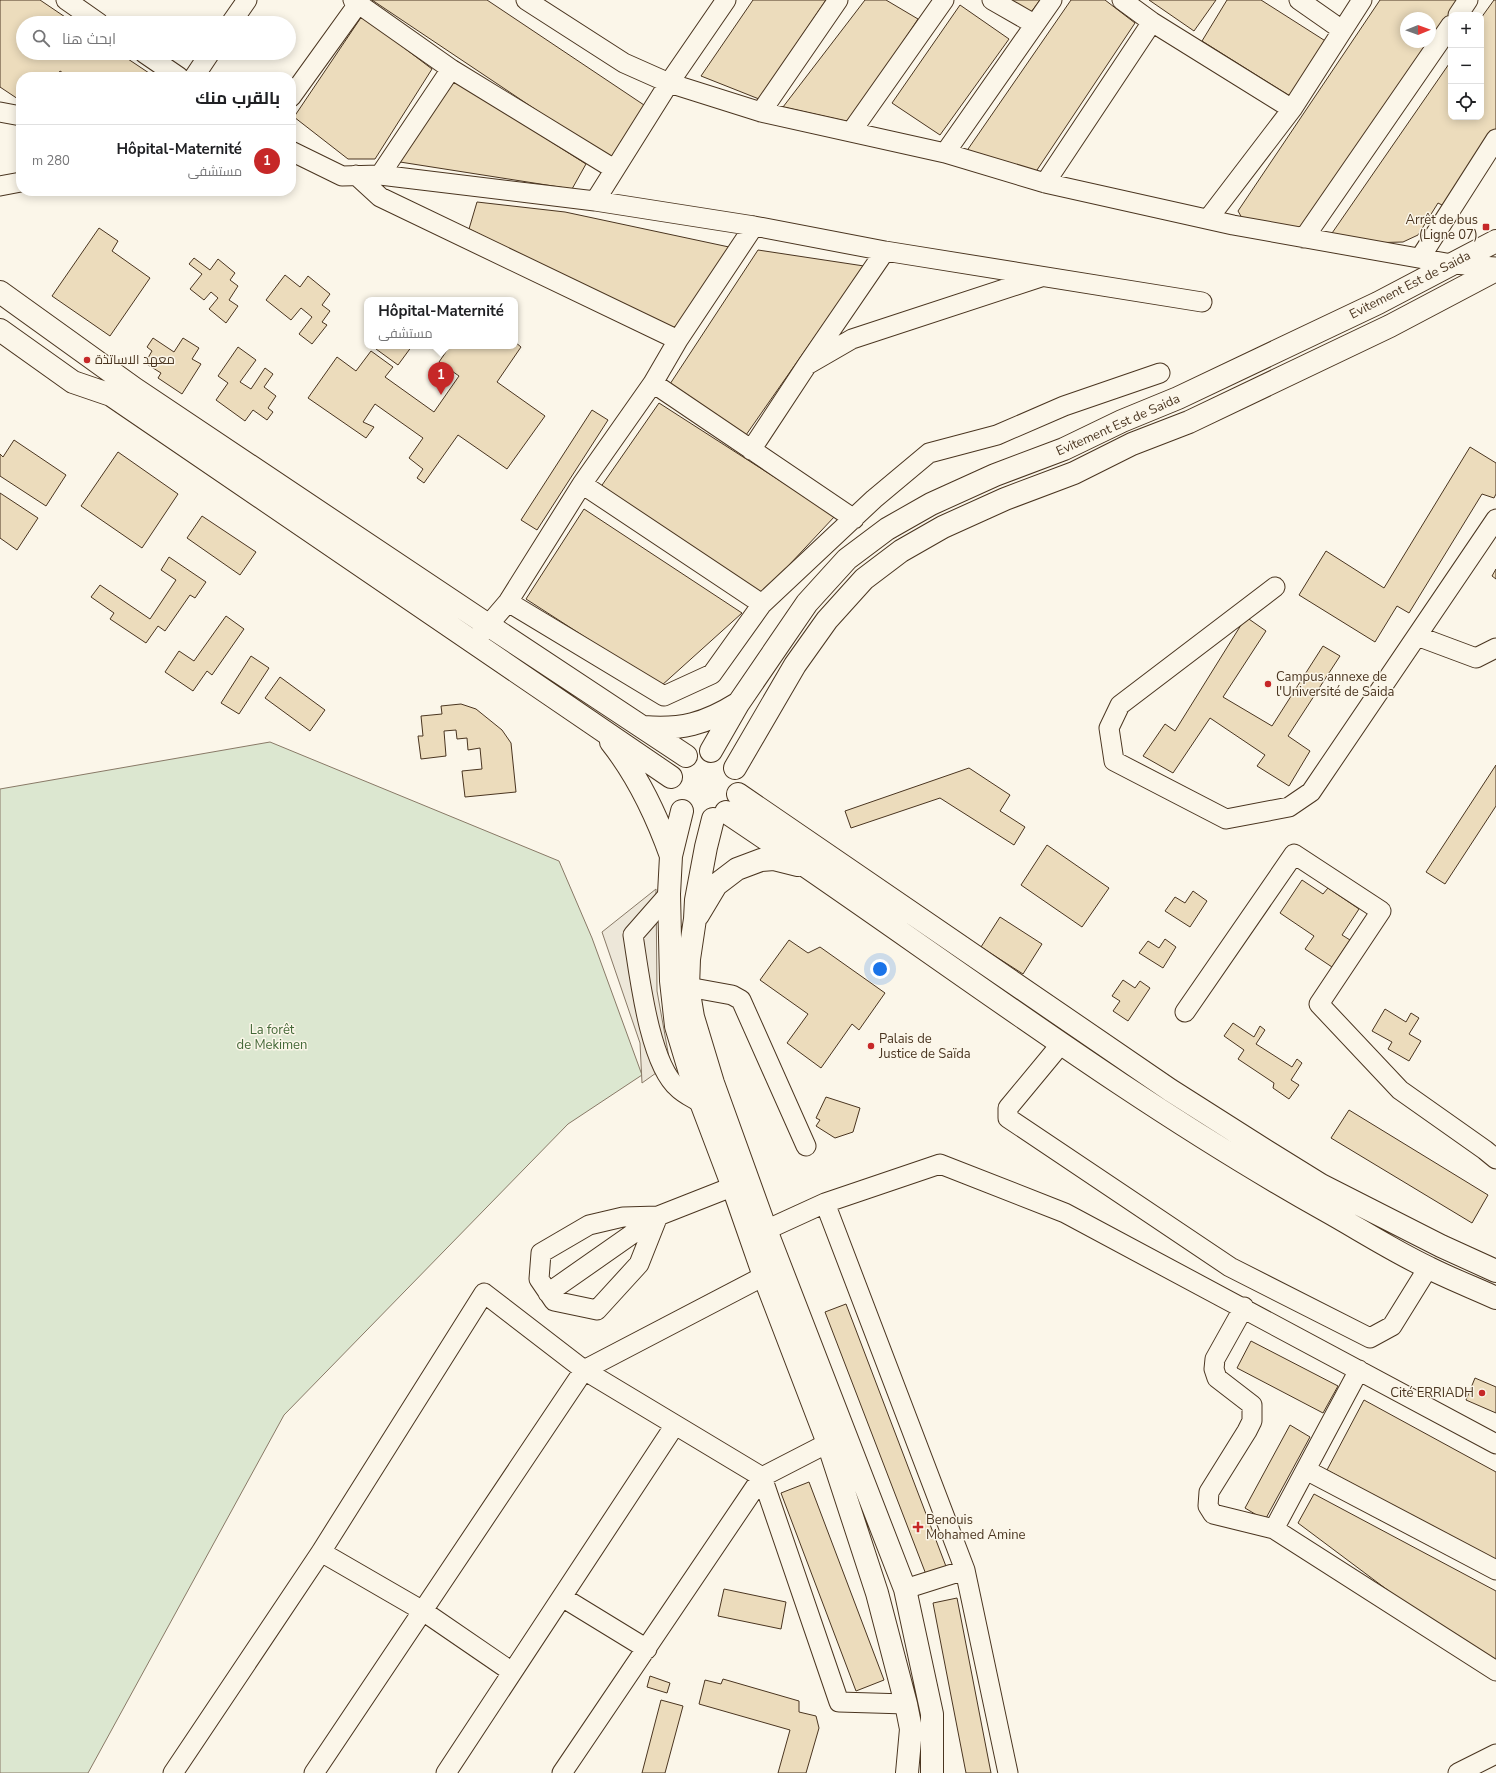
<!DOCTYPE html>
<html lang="ar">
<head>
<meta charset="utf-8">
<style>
	:root { --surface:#fff; --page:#f2f2f2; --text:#202124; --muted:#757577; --line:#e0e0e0; --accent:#c62828 }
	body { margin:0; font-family:"Nunito Sans",Cairo,sans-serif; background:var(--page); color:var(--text); direction:rtl }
	.controls { position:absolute; right:12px; top:12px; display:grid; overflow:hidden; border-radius:8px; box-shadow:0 2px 10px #0003 }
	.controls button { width:36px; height:36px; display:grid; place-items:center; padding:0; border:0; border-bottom:1px solid var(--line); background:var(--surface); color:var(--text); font:20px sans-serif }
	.compass { position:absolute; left:1400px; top:12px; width:36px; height:36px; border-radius:50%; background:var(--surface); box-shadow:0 2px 10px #0003; rotate:89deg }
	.you { position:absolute; left:880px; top:969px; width:14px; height:14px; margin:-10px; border:3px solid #fff; border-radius:50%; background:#1a73e8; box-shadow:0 0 0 6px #1a73e833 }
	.badge { display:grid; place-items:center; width:26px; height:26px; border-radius:50%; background:var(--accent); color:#fff; font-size:13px; font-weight:700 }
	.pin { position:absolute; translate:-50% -33px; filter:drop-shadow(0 1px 2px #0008) }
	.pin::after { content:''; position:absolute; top:21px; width:14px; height:12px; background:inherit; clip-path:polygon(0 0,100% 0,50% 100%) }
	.popup { position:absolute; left:364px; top:297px; width:154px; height:52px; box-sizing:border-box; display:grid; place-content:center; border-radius:8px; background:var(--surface); filter:drop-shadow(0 1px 3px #0005); font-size:13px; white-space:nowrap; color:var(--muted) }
	.popup b { font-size:15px; color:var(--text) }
	.popup::after { content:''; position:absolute; left:50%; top:100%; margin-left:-8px; border:8px solid transparent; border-top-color:var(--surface) }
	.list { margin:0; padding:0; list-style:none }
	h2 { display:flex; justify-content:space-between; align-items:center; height:52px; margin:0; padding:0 16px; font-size:17px }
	h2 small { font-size:13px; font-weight:400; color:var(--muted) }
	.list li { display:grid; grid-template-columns:26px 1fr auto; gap:12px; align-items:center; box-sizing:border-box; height:72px; padding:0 16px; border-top:1px solid var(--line) }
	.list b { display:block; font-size:15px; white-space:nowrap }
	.list p { margin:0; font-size:13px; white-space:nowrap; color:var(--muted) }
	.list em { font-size:13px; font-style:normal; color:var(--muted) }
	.icon { flex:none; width:22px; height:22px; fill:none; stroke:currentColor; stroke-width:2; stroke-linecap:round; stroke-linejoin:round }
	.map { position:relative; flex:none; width:1496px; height:1773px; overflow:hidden; direction:ltr }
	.search { position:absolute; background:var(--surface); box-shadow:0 2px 10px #0003; left:16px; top:16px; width:280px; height:44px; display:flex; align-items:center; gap:10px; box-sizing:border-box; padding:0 14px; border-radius:22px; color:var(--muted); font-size:15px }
	.panel { position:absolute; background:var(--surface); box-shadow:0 2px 10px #0003; left:16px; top:72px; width:280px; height:124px; border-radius:16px; direction:rtl }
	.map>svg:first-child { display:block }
</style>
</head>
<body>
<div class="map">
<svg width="1496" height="1773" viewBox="0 0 1496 1773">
	<rect width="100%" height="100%" fill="#fbf6e9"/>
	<path fill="#dce7d0" stroke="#887966" d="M270,742l289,119 33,77 50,137 -74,49 -284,291 -196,358h-88v-984z"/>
	<path fill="#ede7d9" stroke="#887966" d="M656,889l1,102 13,72 -28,20 -2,-40 -38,-111z"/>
	<path fill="#ecdcbc" stroke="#4a3520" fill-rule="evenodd" d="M0,0h40l34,23h-51v30h96l36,24h-86l-9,-6 -4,6h-35v24l-21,-14z
		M372,0h115l160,107 -36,53z
		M753,0h73l-67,99 -58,-23z
		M865,0h21l32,19 -68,103 -67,-15z
		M1007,0h33l-11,15z
		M1071,0h34l30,23 -100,150 -69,-21z
		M1149,0h67l-22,31z
		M1227,0h34l66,42 -34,56 -91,-57z
		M1380,0h79l-155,229 -62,-11 -4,-7zM1406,18h24v24h-24z
		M1494,0h2v132l-50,75 -8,-4 -20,32 -15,7 -38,1 -35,-7 121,-175v56h30v-99z
		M960,5l49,34 -69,96 -48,-32z
		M362,16l70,53 -57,90h-27l-54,-42z
		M454,80l132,84 -14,25 -172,-27z
		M477,202l88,10 164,35 -52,84 -208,-102z
		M99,228l19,13 -6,10 38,27 -40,58 -58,-40z
		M758,250l106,16 -118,169 -76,-51z
		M194,258l16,12 8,-11 17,14 -5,7 8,6 -9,14 9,6 -12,17 -17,-14 9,-11 -7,-6 -7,8 -14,-11 12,-15 -13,-10z
		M285,275l15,12 8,-11 22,18 -8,11 8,6 -8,11 5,3 -15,19 -13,-10 13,-17 -11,-9 -10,12 -25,-20z
		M153,338l21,14 9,-14 16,10 -7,11 9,5 -19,30 -24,-16 3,-5 -16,-10 7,-12 -5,-4z
		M515,342l6,5 -24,35 48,34 -38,53 -49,-34 -34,48 -7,-5 6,-9 -14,-11 14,-20 -48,-34 -12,18 11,5 -8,11 -58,-40 29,-41 19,14 15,-20 22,16 -8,10 49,35 25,-36 -20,-14 11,-16h26l3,3 2,-3h34z
		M378,346h34l-14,19 -22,-16z
		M238,347l18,13 -16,22 11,7 14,-21 8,6 -9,13 12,9 -8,12 5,4 -6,8 -14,-10 -8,11 -29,-21 12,-17 -10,-7z
		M659,403l176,113 -75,80 -160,-108z
		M592,410l16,10 -71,110 -16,-10z
		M14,440l52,35 -20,31 -46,-30v-22l3,3z
		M1470,447l26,16v31l-2,4 -12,-4 -73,119 -12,-7 -22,36 -76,-47 27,-44 58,37z
		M118,452l60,42 -36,54 -61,-42z
		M0,493l38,25 -21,32 -17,-12z
		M584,509l158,104 -81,73 -135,-87z
		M202,516l54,36 -16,23 -53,-37z
		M169,557l37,25 -11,16 -5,-3 -25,36 -7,-5 -12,17 -36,-24 4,-6 -23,-16 9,-12 50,34 26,-39 -15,-10z
		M1496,569v10l-4,-3z
		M226,616l18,13 -32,46 -5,-4 -14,20 -28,-19 14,-21 15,10z
		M1246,617l20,14 -43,66 49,29 51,-80 17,10 -52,80 22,15 -21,35 -32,-20 8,-11 -55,-37 -37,55 -30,-17 22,-32 10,7z
		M251,656l18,12 -30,46 -18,-11z
		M280,677l45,33 -15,21 -45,-33z
		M461,704l15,5 26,21 9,13 5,49 -51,5 -3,-26 20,-2 -2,-21 -12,2 -1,-12 -10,1 -1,-9 -12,1 2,25 -25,3 -3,-23h5l-2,-20 21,-2 -1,-8z
		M1496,765v41l-51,78 -19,-12z
		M969,768l41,27 -10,16 25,16 -11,18 -74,-47 -89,30 -6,-17z
		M1047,845l62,43 -27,39 -61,-42z
		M1302,880l21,14 5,-6 31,21 -17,26 8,5 -18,27 -27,-18 9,-13 -34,-23z
		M1193,891l14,10 -17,26 -25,-16 10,-14 10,6z
		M1000,917l42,27 -19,30 -42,-27z
		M1165,939l11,8 -13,21 -24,-15 9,-12 11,7z
		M789,940l19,13 12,-6 65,46 -26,37 -7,-6 -31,44 -34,-25 21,-29 -48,-34z
		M1123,980l12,8 5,-7 10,7 -22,33 -15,-10 7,-10 -8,-5z
		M1385,1009l21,13 5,-9 8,5 -10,16 12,7 -12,20 -21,-12 4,-7 -20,-11z
		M1233,1023l21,14 6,-11 5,4 -9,14 36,23 5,-8 5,4 -11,17 8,5 -10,14 -16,-11 1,-5 -36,-24 6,-9 -20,-14z
		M826,1097l34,11 -7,24 -18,6 -19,-12 4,-6 -4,-2z
		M1349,1110l139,85 -16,28 -141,-85z
		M846,1304l101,265 -20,8 -102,-265z
		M1251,1341l87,45 -15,27 -86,-45z
		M1475,1378l21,9v26l-30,-13z
		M1364,1400l132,72v90l-169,-92z
		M1290,1425l20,12 -45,83 -20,-12z
		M809,1482l75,198 -28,11 -75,-198z
		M1314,1494l182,97v71l-51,-29 -147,-110z
		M724,1589l62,13 -5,27 -63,-13z
		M957,1598l34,175h-25l-33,-170z
		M650,1676l20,7 -3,10 -20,-6z
		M723,1679l76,22v11l17,4 3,12 -13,45h-28l12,-43 -91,-26 6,-24 16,4z
		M661,1700l22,6 -18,67h-23z"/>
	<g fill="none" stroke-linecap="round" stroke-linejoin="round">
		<g stroke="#4a3520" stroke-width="21">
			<path id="minor" d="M66,0l33,23
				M353,0l98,69 163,100
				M526,0l98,63 45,20 92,29 184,41 100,30 188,42 219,39 44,3
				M992,0l42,24
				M1122,0l30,22 140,87
				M1299,0l43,30
				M1458,15l10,-15
				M231,23l16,-23
				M144,53l35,24
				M194,77l16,-24
				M291,97l67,-93
				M0,112l21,4
				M761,112l77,-112
				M851,132l93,-132
				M291,151l51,25 38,-1 215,26 159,25 131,25 317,51
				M945,153l107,-153
				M356,175l24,22 298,143
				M380,175l71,-106
				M1045,183l107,-161
				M0,186l21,-4
				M595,201l74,-118 57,-83
				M1208,219l84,-110 70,-109
				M1304,238l147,-213
				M1420,258l76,-119
				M807,365l45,-26 189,-62
				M653,383l201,136
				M751,450l56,-85 78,-114
				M582,484l180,120
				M1275,587l-155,118 -11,23 5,33 112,58 63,-12 22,-15 185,-273
				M508,602l156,94 48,-22 50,-70 112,-105 55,-46 68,-18 67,-29 96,-33
				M1417,636l59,22 20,-10
				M478,637l30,-35 74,-118 71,-101 25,-43 76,-114
				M669,894l-36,41c6,37 16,129 45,153 6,6 15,10 23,15
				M688,987l44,8 9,5 65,146
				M1185,1012l109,-158 87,57 -62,93 81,86 85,60 11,9
				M1061,1044l-53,64v10l222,149 140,71 22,-12 36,-58
				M825,1203l140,367 43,203
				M658,1216l-19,48 -42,46 -43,-9 -15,-22 2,-26 48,-28 34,-8 35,-1 89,-35
				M766,1230l59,-27 115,-39 125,49 431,231
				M548,1293l110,-77
				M1244,1307l-29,52 -1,10 3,9 35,27v16l-5,10 -38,61 -1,14 5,8 61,15 222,142
				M1306,1470l190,100
				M1274,1529l85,-159
				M321,1552l102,59 89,61
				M905,1589l60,-19
				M562,1597l85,52
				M173,1773l148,-221 163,-259 100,77 178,107 77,225 67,2
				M314,1773l270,-403 180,-94
				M446,1773l229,-348
				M562,1773l200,-296 66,-34
				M1458,1773l38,-19"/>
		</g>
		<g stroke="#4a3520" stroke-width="24">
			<path id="major" d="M0,292l135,97 353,236 198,131
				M0,330l73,52 38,13 560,382
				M644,727c37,3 61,-3 93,-23
				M611,742c27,34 45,72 60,114
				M711,751l27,-47 69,-101 40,-44 40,-30 44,-25 64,-29 69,-26 58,-28 56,-23 200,-95 118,-62
				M735,768l60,-103 32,-45 37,-41 37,-28 42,-24 62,-28 69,-26 58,-29 57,-22 201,-96 106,-56
				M738,794l432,296 96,61 55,34 120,61 55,25
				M682,811l-11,45 -2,38 2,87 5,45 15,50 42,111 31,89 64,167 49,150 29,111 5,25 -4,44
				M726,812c200,133 390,281 599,398 34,19 68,41 104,58 22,11 45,20 67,30
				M713,819l-7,28 -10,53 -1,19 -6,40 -1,28 5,30 20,66 53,147 139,359 27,125v59
				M698,915l18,-30 21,-16 24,-9 13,-1 24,6"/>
		</g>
		<use href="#minor" stroke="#fbf6e9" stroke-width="19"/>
		<use href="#major" stroke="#fbf6e9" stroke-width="22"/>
	</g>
	<g fill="#c62828" stroke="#fbf6e9" stroke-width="1.5">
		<rect x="1482" y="223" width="8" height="8" rx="2"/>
		<circle cx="87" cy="360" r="4"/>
		<circle cx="1268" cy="684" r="4"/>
		<circle cx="871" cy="1046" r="4"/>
		<circle cx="1482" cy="1393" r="4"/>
		<path d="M916 1521h4v4h4v4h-4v4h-4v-4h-4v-4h4z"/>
	</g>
	<g text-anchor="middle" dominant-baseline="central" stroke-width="3" stroke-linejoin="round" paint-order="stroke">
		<g font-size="13" fill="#4a3520" stroke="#fbf6e9" text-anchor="start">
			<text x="1478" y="220" text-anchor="end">Arrêt de bus<tspan x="1478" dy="15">(Ligne 07)</tspan></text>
			<text x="95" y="360">معهد الاساتذة</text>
			<text x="1276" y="677">Campus annexe de<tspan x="1276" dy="15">l'Université de Saida</tspan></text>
			<text x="879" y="1039">Palais de<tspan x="879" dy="15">Justice de Saïda</tspan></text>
			<text x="1474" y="1393" text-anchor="end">Cité ERRIADH</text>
			<text x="926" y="1520">Benouis<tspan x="926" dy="15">Mohamed Amine</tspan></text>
		</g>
		<g font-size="13" fill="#4a3520" stroke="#fbf6e9">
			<text transform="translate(1410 285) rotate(-27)">Evitement Est de Saida</text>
			<text transform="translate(1118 425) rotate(-24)">Evitement Est de Saida</text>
		</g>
		<g font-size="13" fill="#436837" stroke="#fbf6e9">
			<text x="272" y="1030">La forêt<tspan x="272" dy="15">de Mekimen</tspan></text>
		</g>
	</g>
</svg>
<div class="controls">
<button>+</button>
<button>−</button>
<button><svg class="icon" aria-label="locate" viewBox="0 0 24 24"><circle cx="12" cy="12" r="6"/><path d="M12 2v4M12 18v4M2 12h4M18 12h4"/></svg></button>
</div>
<svg class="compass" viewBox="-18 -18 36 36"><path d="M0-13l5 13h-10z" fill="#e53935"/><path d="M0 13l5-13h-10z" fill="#757577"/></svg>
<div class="you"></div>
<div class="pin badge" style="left:441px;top:395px">1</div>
<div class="popup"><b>Hôpital-Maternité</b>مستشفى</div>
<div class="search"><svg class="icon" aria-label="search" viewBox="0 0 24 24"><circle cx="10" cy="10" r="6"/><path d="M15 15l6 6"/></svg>ابحث هنا</div>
<section class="panel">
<h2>بالقرب منك<small></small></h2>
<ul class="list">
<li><span class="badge">1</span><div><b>Hôpital-Maternité</b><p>مستشفى</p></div><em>280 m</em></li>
</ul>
</section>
</div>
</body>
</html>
